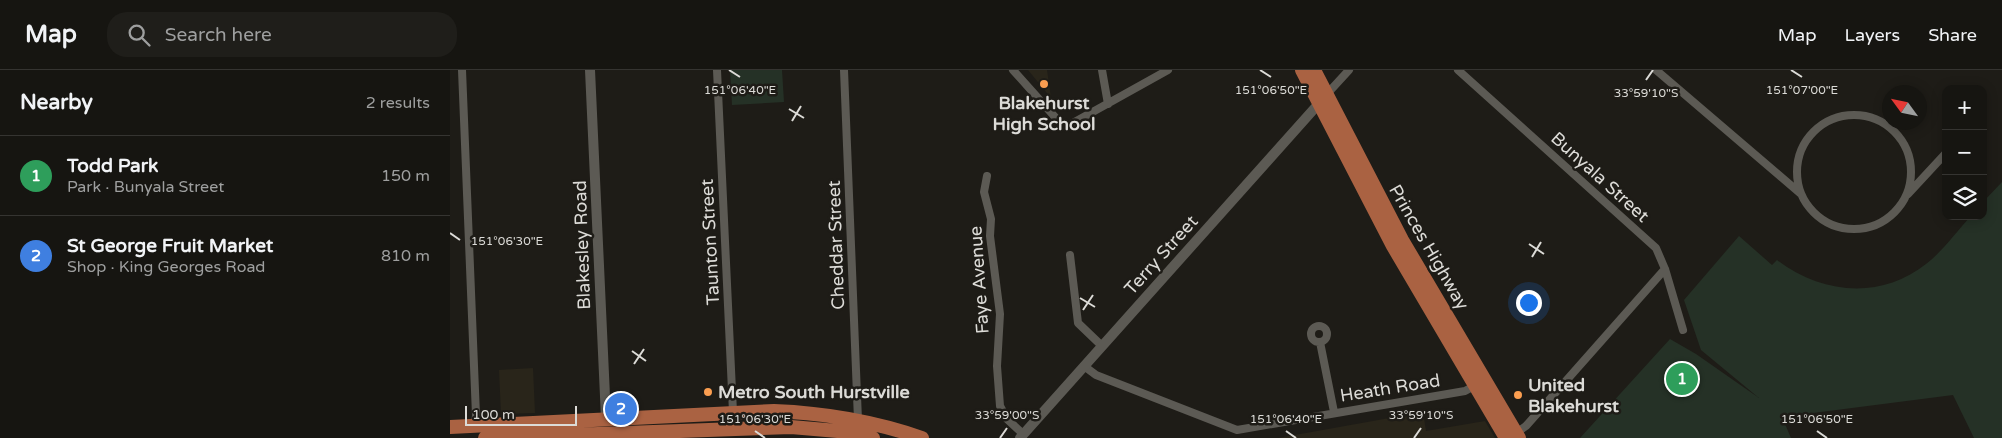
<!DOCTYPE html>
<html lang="en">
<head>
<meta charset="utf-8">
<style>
	:root { --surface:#161511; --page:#1f1e1a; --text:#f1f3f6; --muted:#9e9f9f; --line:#353431; --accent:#db2777 }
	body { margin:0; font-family:"Varela Round",sans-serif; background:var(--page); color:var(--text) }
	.controls { position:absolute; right:15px; top:15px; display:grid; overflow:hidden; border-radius:10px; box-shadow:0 2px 12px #0003 }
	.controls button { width:45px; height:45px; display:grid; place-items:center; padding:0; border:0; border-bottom:1px solid var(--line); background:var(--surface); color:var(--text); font:25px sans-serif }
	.compass { position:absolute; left:1432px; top:15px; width:45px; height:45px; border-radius:50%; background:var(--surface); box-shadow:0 2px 12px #0003; rotate:303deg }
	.scale { position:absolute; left:15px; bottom:12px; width:112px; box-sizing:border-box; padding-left:5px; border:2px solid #dcdbd7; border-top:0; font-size:14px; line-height:18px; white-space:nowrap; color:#dcdbd7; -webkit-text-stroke:4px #1e1c17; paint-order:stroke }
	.you { position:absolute; left:1078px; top:232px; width:18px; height:18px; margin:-12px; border:4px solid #fff; border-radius:50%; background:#1a73e8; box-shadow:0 0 0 8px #1a73e833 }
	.badge { display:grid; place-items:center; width:32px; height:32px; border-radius:50%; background:var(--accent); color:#fff; font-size:16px; font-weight:700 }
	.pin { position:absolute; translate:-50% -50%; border:2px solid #fff; box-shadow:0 1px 5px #0006 }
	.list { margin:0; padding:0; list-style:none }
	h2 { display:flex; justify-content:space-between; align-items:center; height:65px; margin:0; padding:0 20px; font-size:21px }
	h2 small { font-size:16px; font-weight:400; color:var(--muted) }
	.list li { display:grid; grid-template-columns:32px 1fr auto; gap:15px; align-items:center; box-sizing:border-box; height:80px; padding:0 20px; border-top:1px solid var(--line) }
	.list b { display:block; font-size:19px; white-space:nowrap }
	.list p { margin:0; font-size:16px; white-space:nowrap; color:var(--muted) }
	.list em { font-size:16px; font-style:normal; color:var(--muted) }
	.icon { flex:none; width:28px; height:28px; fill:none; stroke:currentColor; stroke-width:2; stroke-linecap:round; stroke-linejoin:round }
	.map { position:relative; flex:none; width:1552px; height:368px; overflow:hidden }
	header { display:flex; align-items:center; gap:30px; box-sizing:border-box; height:70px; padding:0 25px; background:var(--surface); border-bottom:1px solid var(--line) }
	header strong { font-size:24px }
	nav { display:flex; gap:28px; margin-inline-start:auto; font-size:18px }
	.search { width:350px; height:45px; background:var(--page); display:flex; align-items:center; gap:12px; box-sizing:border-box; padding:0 18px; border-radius:20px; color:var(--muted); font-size:19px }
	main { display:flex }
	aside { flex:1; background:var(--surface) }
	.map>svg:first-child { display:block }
</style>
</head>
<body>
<header>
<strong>Map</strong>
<div class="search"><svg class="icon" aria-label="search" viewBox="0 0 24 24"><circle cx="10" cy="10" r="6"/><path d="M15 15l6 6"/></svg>Search here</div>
<nav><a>Map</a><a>Layers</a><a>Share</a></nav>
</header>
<main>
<aside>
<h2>Nearby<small>2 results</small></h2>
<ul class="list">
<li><span class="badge" style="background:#2e9e5b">1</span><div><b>Todd Park</b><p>Park · Bunyala Street</p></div><em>150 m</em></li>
<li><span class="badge" style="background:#3f7fe0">2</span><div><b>St George Fruit Market</b><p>Shop · King Georges Road</p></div><em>810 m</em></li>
</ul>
</aside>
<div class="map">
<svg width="1552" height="368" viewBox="0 0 1552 368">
	<rect width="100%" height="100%" fill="#1e1c17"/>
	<path fill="#29251a" d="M578,0h19l4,28z
		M83,298l2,45 -34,1 -2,-44z
		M973,342l3,19 59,-10 10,17h-217z"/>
	<path fill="#253126" d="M280,0h52l2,32 -52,3z
		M1552,112v256h-28l-21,-43 -171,22 9,21h-211l90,-99 26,15 63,44 -58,-48 -17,-50 55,-64 33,29 5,-5c44,34 104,40 149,4 17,-13 30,-32 45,-48h12v-14z"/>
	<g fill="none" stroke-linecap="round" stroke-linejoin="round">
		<path stroke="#5c5a54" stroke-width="8" d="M12,0l14,345 -1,11
			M267,0l16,342
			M394,0l14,350
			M563,0l50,56 8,-2 97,-54
			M652,0l6,34
			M1008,0l198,178 9,21 18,61
			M1206,0l145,124
			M877,24l22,-24
			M1347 102a57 57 0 1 1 114 0a57 57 0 1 1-114 0Z
			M537,106l-3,16 7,27 -1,17 10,78 -3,52 3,40 7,13 16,15
			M1458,124l38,-41
			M620,185l8,68 24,23
			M861 264a8 8 0 1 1 16 0a8 8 0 1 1-16 0Z
			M870,272l14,70
			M634,296l12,9 141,55 228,-39 13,-7
			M1066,363l10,-7 139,-157"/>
		<path stroke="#5c5a54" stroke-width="10" d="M140,0l16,348
			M570,368l302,-338"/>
		<path stroke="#aa6242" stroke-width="14" d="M852,0l91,176 113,192
			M864,0l88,170 117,198
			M0,357l324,-16c51,2 99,10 148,27
			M35,368l306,-11 58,5 24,6"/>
	</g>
	<path fill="none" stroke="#dcdbd7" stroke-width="2" d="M279,0l11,7M810,0l11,7M1341,0l11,7M1196,10l7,-10M339,39l15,9M342,51l9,-15M0,163l10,7M1079,174l15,10M1082,187l9,-15M630,228l15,9M633,240l10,-15M182,281l14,10M184,294l10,-15M305,361l10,7M836,361l10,7M1367,361l10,7M550,368l7,-10M964,368l7,-10"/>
	<g fill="#fb9e50" stroke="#1e1c17" stroke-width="2">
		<circle cx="594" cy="14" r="5"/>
		<circle cx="258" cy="322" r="5"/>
		<circle cx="1068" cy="325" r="5"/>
	</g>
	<g text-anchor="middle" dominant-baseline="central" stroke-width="5" stroke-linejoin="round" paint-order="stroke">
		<g font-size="18" font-weight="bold" fill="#dcdbd7" stroke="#1e1c17" text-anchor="start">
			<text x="594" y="33" text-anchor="middle">Blakehurst<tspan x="594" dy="21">High School</tspan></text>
			<text x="1078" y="315">United<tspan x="1078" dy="21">Blakehurst</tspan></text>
			<text x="268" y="322">Metro South Hurstville</text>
		</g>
		<g font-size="18" fill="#dcdbd7" stroke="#1e1c17">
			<text transform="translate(1150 107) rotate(42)">Bunyala Street</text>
			<text transform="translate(260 172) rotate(-93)">Taunton Street</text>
			<text transform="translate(132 175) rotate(-92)">Blakesley Road</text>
			<text transform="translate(386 175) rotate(-92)">Cheddar Street</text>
			<text transform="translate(979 177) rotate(60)">Princes Highway</text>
			<text transform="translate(711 185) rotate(-48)">Terry Street</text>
			<text transform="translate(529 210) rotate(-94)">Faye Avenue</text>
			<text transform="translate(940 318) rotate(-9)">Heath Road</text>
		</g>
	</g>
	<g font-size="12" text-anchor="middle" fill="#dcdbd7" stroke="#1e1c17" stroke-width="5" stroke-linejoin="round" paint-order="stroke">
		<text x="290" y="24">151°06'40"E</text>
		<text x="821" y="24">151°06'50"E</text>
		<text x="1352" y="24">151°07'00"E</text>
		<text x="1196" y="27">33°59'10"S</text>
		<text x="57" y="175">151°06'30"E</text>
		<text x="557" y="349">33°59'00"S</text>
		<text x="971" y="349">33°59'10"S</text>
		<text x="836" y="353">151°06'40"E</text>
		<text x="305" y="353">151°06'30"E</text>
		<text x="1367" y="353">151°06'50"E</text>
	</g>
</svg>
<div class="controls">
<button>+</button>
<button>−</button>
<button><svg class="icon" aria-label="layers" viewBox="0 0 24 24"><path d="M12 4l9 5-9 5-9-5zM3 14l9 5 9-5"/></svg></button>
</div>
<svg class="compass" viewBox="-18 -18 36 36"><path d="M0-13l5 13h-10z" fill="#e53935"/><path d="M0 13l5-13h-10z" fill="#9e9f9f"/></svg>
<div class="scale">100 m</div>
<div class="you"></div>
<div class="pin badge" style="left:1232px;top:309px;background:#2e9e5b">1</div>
<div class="pin badge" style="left:171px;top:339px;background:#3f7fe0">2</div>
</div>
</main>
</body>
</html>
